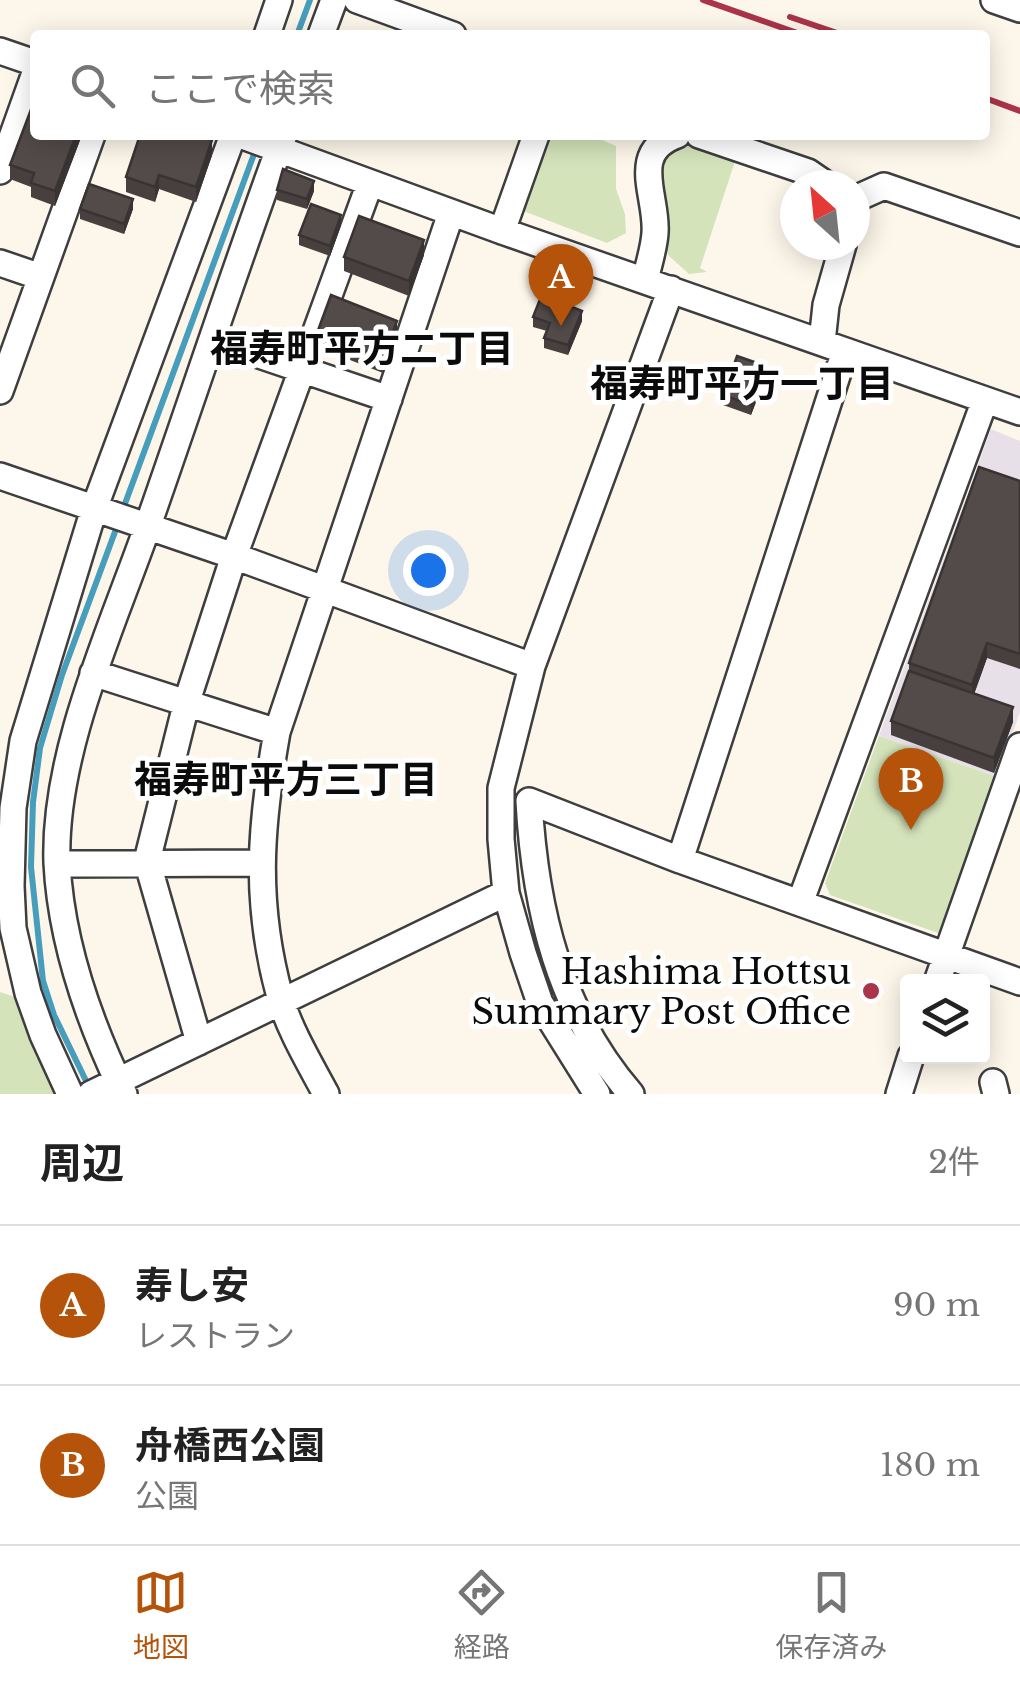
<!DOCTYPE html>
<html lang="ja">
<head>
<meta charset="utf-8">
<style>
	:root { --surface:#fff; --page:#f2f2f2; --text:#222; --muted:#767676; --line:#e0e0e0; --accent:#b45309 }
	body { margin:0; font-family:"Libre Baskerville","Noto Sans JP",serif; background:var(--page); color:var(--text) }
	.controls { position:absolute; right:30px; bottom:30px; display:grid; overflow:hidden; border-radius:10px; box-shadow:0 5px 25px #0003 }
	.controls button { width:90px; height:90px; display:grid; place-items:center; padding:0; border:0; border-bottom:2px solid var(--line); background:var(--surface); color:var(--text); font:50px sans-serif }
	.compass { position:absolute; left:780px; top:170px; width:90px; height:90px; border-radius:50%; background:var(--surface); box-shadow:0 5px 25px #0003; rotate:333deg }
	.you { position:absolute; left:428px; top:570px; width:35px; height:35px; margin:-25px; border:8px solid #fff; border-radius:50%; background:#1a73e8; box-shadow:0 0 0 15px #1a73e833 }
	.badge { display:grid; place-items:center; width:65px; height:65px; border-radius:50%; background:var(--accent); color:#fff; font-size:32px; font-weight:700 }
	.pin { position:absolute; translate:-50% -82px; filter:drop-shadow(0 2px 5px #0008) }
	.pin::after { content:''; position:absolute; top:52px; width:35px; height:30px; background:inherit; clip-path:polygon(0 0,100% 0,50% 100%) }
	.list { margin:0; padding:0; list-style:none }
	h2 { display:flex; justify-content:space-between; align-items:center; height:130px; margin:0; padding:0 40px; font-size:42px }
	h2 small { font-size:32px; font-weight:400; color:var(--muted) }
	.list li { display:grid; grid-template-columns:65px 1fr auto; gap:30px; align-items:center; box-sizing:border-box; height:160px; padding:0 40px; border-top:2px solid var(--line) }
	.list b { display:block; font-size:38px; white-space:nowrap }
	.list p { margin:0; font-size:32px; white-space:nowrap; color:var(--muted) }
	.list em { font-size:32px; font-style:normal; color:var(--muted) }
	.icon { flex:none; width:55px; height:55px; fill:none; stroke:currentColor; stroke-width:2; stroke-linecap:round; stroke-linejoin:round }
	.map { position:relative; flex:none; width:1020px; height:1094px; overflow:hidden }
	.search { position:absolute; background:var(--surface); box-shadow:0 5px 25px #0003; left:30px; right:30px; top:30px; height:110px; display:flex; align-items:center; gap:25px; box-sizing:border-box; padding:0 35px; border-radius:10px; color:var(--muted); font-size:38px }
	.sheet { height:450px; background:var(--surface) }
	nav { display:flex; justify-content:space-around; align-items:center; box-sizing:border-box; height:140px; border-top:2px solid var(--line); background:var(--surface); font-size:28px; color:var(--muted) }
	nav a { display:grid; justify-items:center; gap:5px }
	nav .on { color:var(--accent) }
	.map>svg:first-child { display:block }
</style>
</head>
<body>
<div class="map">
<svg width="1020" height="1094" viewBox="0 0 1020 1094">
	<rect width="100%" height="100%" fill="#fdf7eb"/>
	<path fill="#e7e0e9" d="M991,429l29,12v271l-23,65 -118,-41z"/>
	<path fill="#d4e3ba" d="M546,135h44l26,11v43l9,25 1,19 -19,10 -89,-34z
		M694,144l42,14 -36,110 7,4 -18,2 -21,-19 -8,-43 -2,-46 21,-19z
		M879,736l118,41 -56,157 -111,-39 -5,-12z
		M0,992l21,7 36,95h-57z"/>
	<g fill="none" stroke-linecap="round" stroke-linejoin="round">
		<path stroke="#469dbc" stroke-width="6" d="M297,35l13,-35
			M123,509l134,-363
			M90,1089l-36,-74 -11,-34 -12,-114 2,-65 7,-54 22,-73 57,-154"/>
		<g stroke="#3e3e3e" stroke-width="30">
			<path id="minor" d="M357,0l96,35
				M994,0l26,9
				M267,35l12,-35
				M321,35l13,-35
				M0,51l35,12
				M240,135l262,96 518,181
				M699,135l109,37 19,13
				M0,171l35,-98
				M855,199l29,-13 136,47
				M502,231l34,-96
				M0,263l41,14
				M645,281c3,-15 9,-32 10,-48 3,-36 -27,-81 22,-98
				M212,339l177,60
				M822,342l4,-37 17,-60
				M0,391l92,-256
				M0,476l234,80 298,110
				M93,673l184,59
				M680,860l165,-509
				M57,864l204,-1
				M800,903l185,-503
				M937,982l83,-236
				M199,1042l-52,-181 40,-160 47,-145 136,-373
				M993,1082l3,12
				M70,1094l-27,-59 -15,-42 -15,-65 -2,-42 2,-78 10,-67 71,-232 139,-374
				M91,1094l415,-201
				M124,1094c-35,-72 -63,-151 -67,-231 -4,-109 54,-233 90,-335 46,-131 89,-263 137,-393
				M326,1094c-16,-30 -37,-65 -46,-97 -26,-95 -20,-170 -3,-265l174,-519
				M597,1094l-57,-91 -17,-50 -17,-60 -5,-54v-51l31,-122 139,-377
				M631,1094c-72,-83 -96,-185 -102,-293l151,59 340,122
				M899,1094l12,-38"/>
		</g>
		<use href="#minor" stroke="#fff" stroke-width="25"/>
		<path stroke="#aa3449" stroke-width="6" d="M703,0l100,35
			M790,17l53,18
			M985,98l35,13"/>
	</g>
	<path fill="#47403f" d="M82,135l-27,71 -24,-9v-10l-21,-8v-14z
		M212,155l-16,47 -37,-13 -4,13 -29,-10v-15z
		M277,190l37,1 -7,18 -30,-9z
		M80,209h53l-9,25 -44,-15z
		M341,225l-11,31 -31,-11v-10z
		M424,255l-15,41 -65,-25v-14z
		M565,295l-3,8 20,18 -14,34 -24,-7v-10l3,-7 -14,-4v-10z
		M317,333l80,3 -14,37 -66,-26z
		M766,376l-15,39 -28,-10v-10z
		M1020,481v188l-33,-11 -13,36 39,28 -19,51 -103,-38v-14l18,-50v-8z"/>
	<path fill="#393433" d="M76,135h6l-27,71v-15z
		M212,140v15l-16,47v-15z
		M159,175v14l-4,13v-15z
		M314,181v10l-7,18v-10z
		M133,199v10l-9,25v-10z
		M341,215v10l-11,31v-10z
		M424,240v15l-15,41v-15z
		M582,311v10l-14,34v-10z
		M397,321v15l-14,37v-15z
		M766,366v10l-15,39v-10z
		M987,643v15l-15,42v-15z
		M1013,707v15l-19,51v-15z"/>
	<path fill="#524b49" stroke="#393433" stroke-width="2.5" d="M35,99v36h41l-21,56 -24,-8 3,-10 -24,-8z
		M140,135h57l15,5 -16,47 -37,-12 -4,12 -29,-10z
		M283,169l31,12 -7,18 -30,-9z
		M89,184l44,15 -9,25 -44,-15z
		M311,204l30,11 -11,31 -31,-11z
		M359,216l65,24 -15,41 -65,-24z
		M548,279l17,6 -5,17 22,9 -14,34 -24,-7 6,-15 -17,-6z
		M331,295l66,26 -14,37 -66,-25z
		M737,356l29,10 -15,39 -28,-10z
		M979,467l41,14v173l-33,-11 -15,42 -63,-22z
		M909,671l104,36 -19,51 -103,-37z"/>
	<circle fill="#aa3449" stroke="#fff" stroke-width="4" cx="871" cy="991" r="10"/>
	<g text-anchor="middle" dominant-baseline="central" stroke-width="10" stroke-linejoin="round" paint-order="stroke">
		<g font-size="35" fill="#0b0b0b" stroke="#fff" text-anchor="end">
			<text x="851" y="971">Hashima Hottsu<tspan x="851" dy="40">Summary Post Office</tspan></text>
		</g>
		<g font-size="38" font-weight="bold" fill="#0b0b0b" stroke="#fff">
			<text x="362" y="348">福寿町平方二丁目</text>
			<text x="742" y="383">福寿町平方一丁目</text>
			<text x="286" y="779">福寿町平方三丁目</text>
		</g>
	</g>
</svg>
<div class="controls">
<button><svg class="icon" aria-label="layers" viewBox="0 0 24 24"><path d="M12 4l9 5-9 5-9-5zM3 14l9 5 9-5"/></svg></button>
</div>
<svg class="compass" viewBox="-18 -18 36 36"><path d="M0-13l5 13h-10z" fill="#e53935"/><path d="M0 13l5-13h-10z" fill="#767676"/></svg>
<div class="you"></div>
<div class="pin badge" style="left:561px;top:326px">A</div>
<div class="pin badge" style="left:911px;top:830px">B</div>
<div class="search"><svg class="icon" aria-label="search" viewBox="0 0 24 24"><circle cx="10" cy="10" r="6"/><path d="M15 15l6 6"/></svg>ここで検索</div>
</div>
<section class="sheet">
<h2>周辺<small>2件</small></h2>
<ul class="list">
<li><span class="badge">A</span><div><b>寿し安</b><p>レストラン</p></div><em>90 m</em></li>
<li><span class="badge">B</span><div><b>舟橋西公園</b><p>公園</p></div><em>180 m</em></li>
</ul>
</section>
<nav>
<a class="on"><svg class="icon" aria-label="map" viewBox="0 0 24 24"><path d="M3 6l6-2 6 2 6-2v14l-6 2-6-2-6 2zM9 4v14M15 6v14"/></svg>地図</a>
<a><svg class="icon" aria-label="directions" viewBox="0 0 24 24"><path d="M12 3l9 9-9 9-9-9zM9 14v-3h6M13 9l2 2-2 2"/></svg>経路</a>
<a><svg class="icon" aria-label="saved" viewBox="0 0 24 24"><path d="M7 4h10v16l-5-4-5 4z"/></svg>保存済み</a>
</nav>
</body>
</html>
